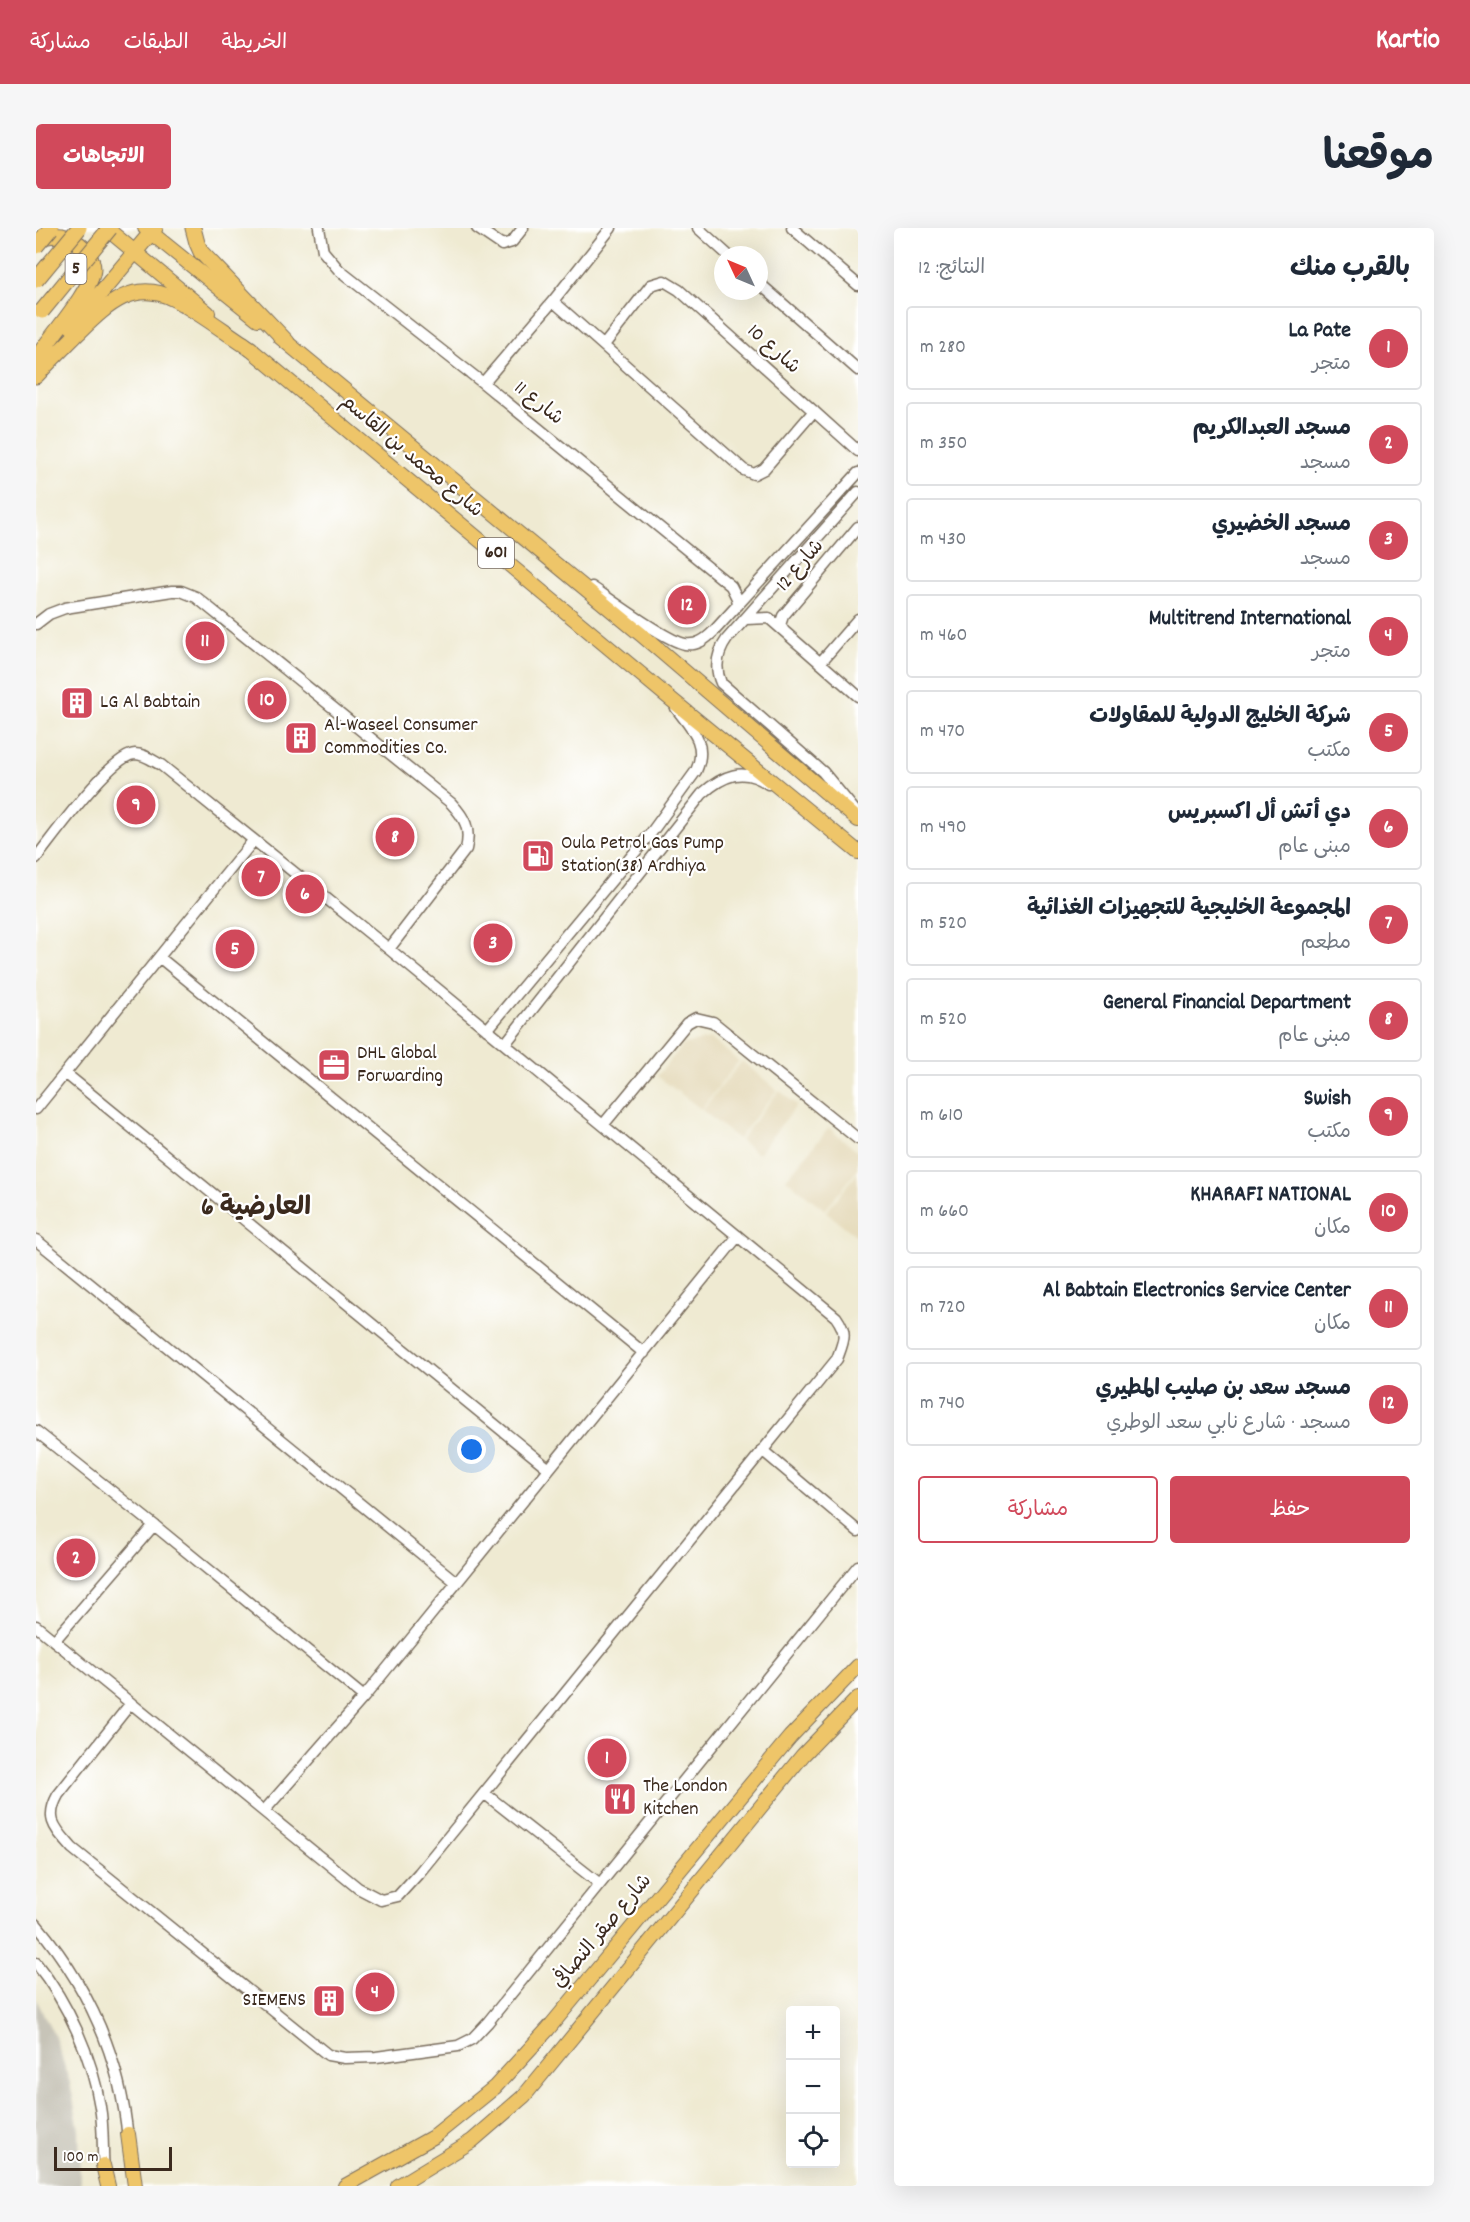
<!DOCTYPE html>
<html lang="ar">
<head>
<meta charset="utf-8">
<style>
	:root { --surface:#fff; --page:#f6f6f7; --text:#1f2937; --muted:#747a83; --line:#e0e1e3; --accent:#d1495b }
	body { margin:0; font-family:Dekko,"Playpen Sans Arabic",sans-serif; background:var(--page); color:var(--text); direction:rtl }
	.controls { position:absolute; right:18px; bottom:18px; display:grid; overflow:hidden; border-radius:6px; box-shadow:0 6px 24px #0002 }
	.controls button { width:54px; height:54px; display:grid; place-items:center; padding:0; border:0; border-bottom:2px solid var(--line); background:var(--surface); color:var(--text); font:30px sans-serif }
	.compass { position:absolute; left:678px; top:18px; width:54px; height:54px; border-radius:50%; background:var(--surface); box-shadow:0 6px 24px #0002; rotate:314deg }
	.scale { position:absolute; left:18px; bottom:15px; width:118px; box-sizing:border-box; padding-left:6px; border:3px solid #3b2a1e; border-top:0; font-size:16px; line-height:21px; white-space:nowrap; color:#3b2a1e; -webkit-text-stroke:4px #fff; paint-order:stroke }
	.you { position:absolute; left:436px; top:1222px; width:21px; height:21px; margin:-15px; border:4px solid #fff; border-radius:50%; background:#1a73e8; box-shadow:0 0 0 9px #1a73e833 }
	.badge { display:grid; place-items:center; width:39px; height:39px; border-radius:50%; background:var(--accent); color:#fff; font-size:20px; font-weight:700 }
	.pin { position:absolute; translate:-50% -50%; border:3px solid #fff; box-shadow:0 2px 6px #0006 }
	.list { margin:0; padding:0; list-style:none }
	h2 { display:flex; justify-content:space-between; align-items:center; height:78px; margin:0; padding:0 24px; font-size:26px }
	h2 small { font-size:20px; font-weight:400; color:var(--muted) }
	.list li { display:grid; grid-template-columns:39px 1fr auto; gap:18px; align-items:center; box-sizing:border-box; height:84px; margin:0 12px 12px; padding:0 12px; border:2px solid var(--line); border-radius:6px }
	.list b { display:block; font-size:22px; white-space:nowrap }
	.list p { margin:0; font-size:20px; white-space:nowrap; color:var(--muted) }
	.list em { font-size:20px; font-style:normal; color:var(--muted) }
	.actions { display:flex; gap:12px; padding:18px 24px }
	.actions a { flex:1; padding:14px 0; border:2px solid var(--accent); border-radius:6px; text-align:center; font-size:21px; color:var(--accent) }
	.actions .main { background:var(--accent); color:#fff }
	.icon { flex:none; width:33px; height:33px; fill:none; stroke:currentColor; stroke-width:2; stroke-linecap:round; stroke-linejoin:round }
	.map { position:relative; flex:none; width:822px; height:1958px; overflow:hidden; direction:ltr; border-radius:6px }
	header { display:flex; align-items:center; gap:36px; box-sizing:border-box; height:84px; padding:0 30px; background:var(--accent); color:#fff }
	header strong { font-size:28px }
	nav { display:flex; gap:33px; margin-inline-start:auto; font-size:21px }
	.intro { display:flex; align-items:center; justify-content:space-between; box-sizing:border-box; height:144px; padding:0 36px }
	h1 { margin:0; font-size:42px }
	.button { padding:15px 27px; border-radius:6px; background:var(--accent); color:#fff; font-size:21px; font-weight:700 }
	main { display:flex; gap:36px; padding:0 36px }
	aside { flex:1; background:var(--surface); border-radius:6px; box-shadow:0 6px 24px #0002 }
	.map>svg:first-child { display:block }
</style>
</head>
<body>
<header>
<strong>Kartio</strong>
<nav><a>الخريطة</a><a>الطبقات</a><a>مشاركة</a></nav>
</header>
<div class="intro"><h1>موقعنا</h1><a class="button">الاتجاهات</a></div>
<main>
<aside>
<h2>بالقرب منك<small>النتائج: 12</small></h2>
<ul class="list">
<li><span class="badge">1</span><div><b>La Pate</b><p>متجر</p></div><em>280 m</em></li>
<li><span class="badge">2</span><div><b>مسجد العبدالكريم</b><p>مسجد</p></div><em>350 m</em></li>
<li><span class="badge">3</span><div><b>مسجد الخضيري</b><p>مسجد</p></div><em>430 m</em></li>
<li><span class="badge">4</span><div><b>Multitrend International</b><p>متجر</p></div><em>460 m</em></li>
<li><span class="badge">5</span><div><b>شركة الخليج الدولية للمقاولات</b><p>مكتب</p></div><em>470 m</em></li>
<li><span class="badge">6</span><div><b>دي أتش أل اكسبريس</b><p>مبنى عام</p></div><em>490 m</em></li>
<li><span class="badge">7</span><div><b>المجموعة الخليجية للتجهيزات الغذائية</b><p>مطعم</p></div><em>520 m</em></li>
<li><span class="badge">8</span><div><b>General Financial Department</b><p>مبنى عام</p></div><em>520 m</em></li>
<li><span class="badge">9</span><div><b>Swish</b><p>مكتب</p></div><em>610 m</em></li>
<li><span class="badge">10</span><div><b>KHARAFI NATIONAL</b><p>مكان</p></div><em>660 m</em></li>
<li><span class="badge">11</span><div><b>Al Babtain Electronics Service Center</b><p>مكان</p></div><em>720 m</em></li>
<li><span class="badge">12</span><div><b>مسجد سعد بن صليب المطيري</b><p>مسجد · شارع نابي سعد الوطري</p></div><em>740 m</em></li>
</ul>
<div class="actions"><a class="main">حفظ</a><a>مشاركة</a></div>
</aside>
<div class="map">
<svg width="822" height="1958" viewBox="0 0 822 1958">
	<rect width="100%" height="100%" fill="#fff"/>
	<filter id="ink" filterUnits="userSpaceOnUse"><feTurbulence type="fractalNoise" baseFrequency=".0167" numOctaves="2"/><feDisplacementMap in="SourceGraphic" scale="12" xChannelSelector="R" yChannelSelector="G"/><feConvolveMatrix kernelMatrix="1 2 1 2 8 2 1 2 1" color-interpolation-filters="sRGB"/></filter>
	<filter id="wash" filterUnits="userSpaceOnUse"><feTurbulence type="fractalNoise" baseFrequency=".008" numOctaves="4" result="noise"/><feDisplacementMap in="SourceGraphic" scale="24" xChannelSelector="R" yChannelSelector="G"/><feGaussianBlur stdDeviation="1.35" result="paint"/><feColorMatrix in="noise" values="0 0 0 0 0 0 0 0 0 0 0 0 0 0 0 0 0 1.4 0 .05"/><feComposite in="paint" operator="in"/></filter>
	<g filter="url(#wash)">
		<rect width="100%" height="100%" fill="#efead2"/>
		<path fill="#e5daba" d="M675,811l28,22 -38,48 -44,-33 27,-32z
			M706,833l35,29 -39,49 -36,-29z
			M743,862l18,15 -39,49 -18,-14z
			M793,900l29,24v17l-33,41 -39,-31z
			M822,944v65l-32,-25z"/>
		<path fill="#c7c4b8" d="M0,1771l19,38 15,46 9,47 1,56h-44z"/>
	</g>
	<g filter="url(#ink)">
		<g fill="none" stroke-linecap="round" stroke-linejoin="round">
			<g stroke="#7a6d5d" stroke-width="13">
				<path id="minor" d="M283,0l4,23 16,19 144,113 248,203 6,12 1,7
					M441,0l25,17 10,-3 11,-14
					M662,0l30,27
					M756,0l66,57
					M723,55l99,87
					M517,73l191,169 10,4 10,-5 50,-58
					M568,117l47,-60 13,-4 15,9 179,161
					M447,155l70,-82 58,-73
					M556,359c19,13 74,54 93,57 12,2 21,-5 29,-13l144,-158
					M710,391l23,-1 89,78
					M0,396l13,-10 16,-6 107,-17h9l15,6 255,206c14,15 20,26 15,46l-77,100
					M748,403l-4,-6 3,-9 75,-89
					M784,435l38,-44
					M820,584l-33,-40 -102,-89c-7,-16 -4,-30 6,-44l131,-147
					M0,630c17,-21 75,-103 99,-104 10,0 18,7 26,11l228,184 447,368c12,17 8,23 1,42l-418,514 -21,23 -17,4 -23,-12 -322,-262
					M123,729l485,396
					M451,802l164,-197 45,-62c12,-27 -4,-42 -20,-63
					M469,816l197,-250c20,-18 41,-28 66,-10
					M29,845l483,395
					M0,881l217,-268
					M567,897l84,-102 9,-5 17,4 145,117
					M0,1012l420,342
					M0,1203l118,94 210,172
					M726,1222l96,81
					M18,1413l100,-116
					M95,1475l-73,92c-14,25 -2,34 14,53l256,207 17,3 31,-1 82,-11 14,-7 16,-17 370,-456
					M448,1565l116,91
					M228,1583l100,-114 374,-461
					M0,1696c52,62 85,135 92,216
					M0,1735c32,40 56,93 64,144 4,21 2,43 4,65"/>
			</g>
			<g stroke="#7a6d5d" stroke-width="16">
				<path id="major" d="M70,0l102,85
					M109,0l113,91
					M244,109l363,299 215,184
					M207,115l424,353 191,156
					M92,1906l7,52
					M67,1937l5,21
					M309,1958l88,-49 62,-50 53,-58 242,-292 68,-71
					M362,1958l74,-45 52,-45 279,-341 55,-57"/>
			</g>
			<g stroke="#7a6d5d" stroke-width="17">
				<path id="highway" d="M157,0l4,15 4,9 86,90
					M36,99l83,-99
					M0,131c13,-21 56,-68 57,-90 0,-11 -9,-22 -17,-27 -12,-9 -27,-8 -40,-2
					M0,148c14,-15 28,-29 42,-43 28,-27 55,-55 96,-34 27,14 52,34 77,50"/>
			</g>
			<use href="#minor" stroke="#fff" stroke-width="10"/>
			<use href="#major" stroke="#eec569" stroke-width="14"/>
			<use href="#highway" stroke="#eec569" stroke-width="15"/>
			<g stroke="#7a6d5d" stroke-width="17" stroke-linecap="butt">
				<path id="highway-bridge" d="M0,18l15,-18
					M0,52l43,-52
					M6,83l68,-83"/>
			</g>
			<use href="#highway-bridge" stroke="#eec569" stroke-width="15"/>
		</g>
	</g>
	<defs>
		<g id="building-square" transform="scale(1.725)"><rect x="-9" y="-9" width="18" height="18" rx="4" fill="#d1495b" stroke="#fff"/><path d="M-4-6H4V6H1V3H-1V6H-4ZM-2.5-4.3h1.7v1.8h-1.7ZM.8-4.3h1.7v1.8H.8ZM-2.5-1h1.7V.8h-1.7ZM.8-1h1.7V.8H.8Z" fill="#fff"/></g>
		<g id="fuel-square" transform="scale(1.725)"><rect x="-9" y="-9" width="18" height="18" rx="4" fill="#d1495b" stroke="#fff"/><path d="M-5.5-6h7V0h2V4h1.3V-2.5L3-4.5l.8-.8L6-3V5H2.5V1h-1V6h-7ZM-4.2-4.7v3.2H.2V-4.7Z" fill="#fff"/></g>
		<g id="office-square" transform="scale(1.725)"><rect x="-9" y="-9" width="18" height="18" rx="4" fill="#d1495b" stroke="#fff"/><path d="M-6-3h4V-5.5h4V-3h4V5H-6ZM-1-4.5V-3h2v-1.5ZM-6 0V1H6V0Z" fill="#fff"/></g>
		<g id="restaurant-square" transform="scale(1.725)"><rect x="-9" y="-9" width="18" height="18" rx="4" fill="#d1495b" stroke="#fff"/><path d="M-5-6h1v4h1v-4h1v4h1v-4h1v5L-1.5 .5V6h-2V.5L-5-1ZM5-6V6H3V1.5H1.5Q1.5-4 5-6Z" fill="#fff"/></g>
	</defs>
	<g fill-rule="evenodd">
		<use href="#building-square" x="41" y="475"/>
		<use href="#building-square" x="265" y="510"/>
		<use href="#fuel-square" x="502" y="628"/>
		<use href="#office-square" x="298" y="837"/>
		<use href="#restaurant-square" x="584" y="1571"/>
		<use href="#building-square" x="293" y="1773"/>
	</g>
	<g text-anchor="middle" dominant-baseline="central" stroke-width="4.5" stroke-linejoin="round" paint-order="stroke">
		<g fill="#fff" stroke="#766a62" stroke-width="1.5">
			<rect x="29.5" y="26" width="21" height="30" rx="4.5"/>
			<rect x="442" y="310" width="36" height="30" rx="4.5"/>
		</g>
		<g font-size="18" font-weight="bold" fill="#3b2a1e">
			<text x="40" y="41">5</text>
			<text x="460" y="325">601</text>
		</g>
		<g font-size="20" fill="#3b2a1e" stroke="#fff">
			<text transform="translate(737 122) rotate(42)">شارع 10</text>
			<text transform="translate(502 176) rotate(39)">شارع 11</text>
			<text transform="translate(375 229) rotate(40)">شارع محمد بن القاسم</text>
			<text transform="translate(765 338) rotate(-49)">شارع 12</text>
			<text transform="translate(567 1704) rotate(-50)">شارع صقر النصافي</text>
		</g>
		<g font-size="20" fill="#3b2a1e" stroke="#fff" text-anchor="start">
			<text x="64" y="475">LG Al Babtain</text>
			<text x="288" y="498">Al-Waseel Consumer<tspan x="288" dy="23">Commodities Co.</tspan></text>
			<text x="525" y="616">Oula Petrol Gas Pump<tspan x="525" dy="23">Station(38) Ardhiya</tspan></text>
			<text x="321" y="826">DHL Global<tspan x="321" dy="23">Forwarding</tspan></text>
			<text x="607" y="1559">The London<tspan x="607" dy="23">Kitchen</tspan></text>
			<text x="270" y="1773" text-anchor="end">SIEMENS</text>
		</g>
		<g font-size="26" font-weight="bold" fill="#3b2a1e" stroke="#fff">
			<text x="220" y="980">العارضية 6</text>
		</g>
	</g>
</svg>
<div class="controls">
<button>+</button>
<button>−</button>
<button><svg class="icon" aria-label="locate" viewBox="0 0 24 24"><circle cx="12" cy="12" r="6"/><path d="M12 2v4M12 18v4M2 12h4M18 12h4"/></svg></button>
</div>
<svg class="compass" viewBox="-18 -18 36 36"><path d="M0-13l5 13h-10z" fill="#e53935"/><path d="M0 13l5-13h-10z" fill="#747a83"/></svg>
<div class="scale">100 m</div>
<div class="you"></div>
<div class="pin badge" style="left:571px;top:1530px">1</div>
<div class="pin badge" style="left:40px;top:1330px">2</div>
<div class="pin badge" style="left:457px;top:715px">3</div>
<div class="pin badge" style="left:339px;top:1764px">4</div>
<div class="pin badge" style="left:199px;top:721px">5</div>
<div class="pin badge" style="left:269px;top:666px">6</div>
<div class="pin badge" style="left:225px;top:649px">7</div>
<div class="pin badge" style="left:359px;top:609px">8</div>
<div class="pin badge" style="left:100px;top:577px">9</div>
<div class="pin badge" style="left:231px;top:472px">10</div>
<div class="pin badge" style="left:169px;top:413px">11</div>
<div class="pin badge" style="left:651px;top:377px">12</div>
</div>
</main>
</body>
</html>
